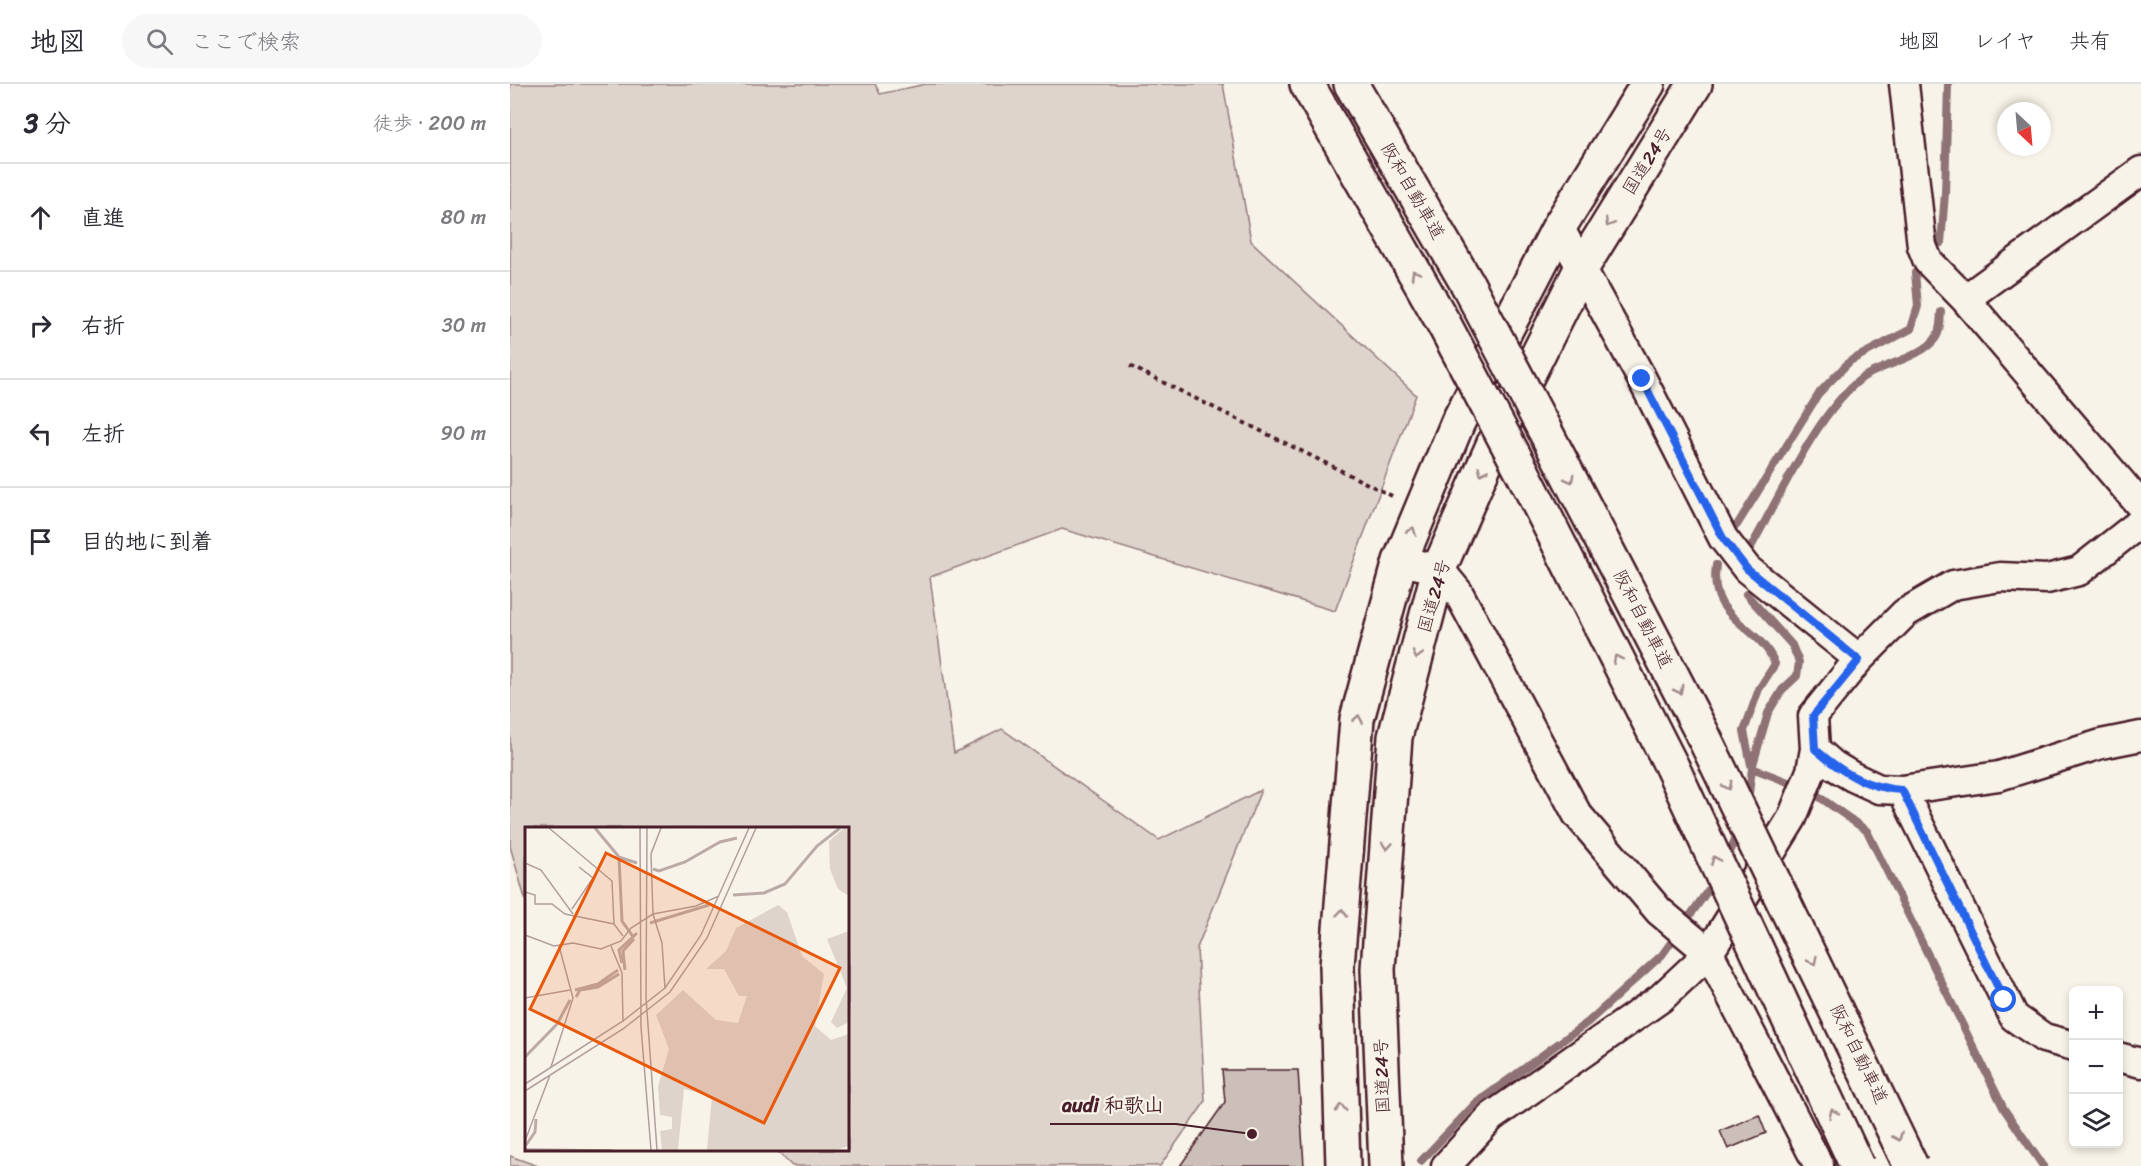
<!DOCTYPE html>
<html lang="ja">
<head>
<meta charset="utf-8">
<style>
	:root { --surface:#fff; --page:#f7f7f7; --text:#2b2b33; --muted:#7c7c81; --line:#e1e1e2 }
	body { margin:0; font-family:Sriracha,"Klee One",sans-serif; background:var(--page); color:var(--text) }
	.controls { position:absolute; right:18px; bottom:18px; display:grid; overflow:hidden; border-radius:9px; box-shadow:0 3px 9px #0003 }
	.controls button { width:54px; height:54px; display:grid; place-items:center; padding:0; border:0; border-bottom:2px solid var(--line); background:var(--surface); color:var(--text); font:30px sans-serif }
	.compass { position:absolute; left:1487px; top:18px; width:54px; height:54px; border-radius:50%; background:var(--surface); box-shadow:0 3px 9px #0003; rotate:154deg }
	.stop { position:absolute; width:18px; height:18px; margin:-14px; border:4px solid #2563eb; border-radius:50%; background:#fff }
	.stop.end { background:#2563eb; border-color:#fff; box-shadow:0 2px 6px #0008 }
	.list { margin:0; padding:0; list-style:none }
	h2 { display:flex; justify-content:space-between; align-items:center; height:78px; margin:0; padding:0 24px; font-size:26px }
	h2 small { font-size:20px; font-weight:400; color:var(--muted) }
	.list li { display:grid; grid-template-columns:39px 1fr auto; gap:18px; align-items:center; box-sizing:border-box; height:108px; padding:0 24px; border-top:2px solid var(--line) }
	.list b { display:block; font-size:22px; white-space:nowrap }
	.list em { font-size:20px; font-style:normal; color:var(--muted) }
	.icon { flex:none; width:33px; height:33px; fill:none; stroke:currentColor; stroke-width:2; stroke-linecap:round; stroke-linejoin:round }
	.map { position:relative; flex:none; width:1631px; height:1082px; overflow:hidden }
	header { display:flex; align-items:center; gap:36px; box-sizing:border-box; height:84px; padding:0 30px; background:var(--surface); border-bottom:2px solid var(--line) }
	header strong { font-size:28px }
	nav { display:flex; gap:33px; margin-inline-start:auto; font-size:21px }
	.search { width:420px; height:54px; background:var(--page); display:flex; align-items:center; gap:15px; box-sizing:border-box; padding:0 21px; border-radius:33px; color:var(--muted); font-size:22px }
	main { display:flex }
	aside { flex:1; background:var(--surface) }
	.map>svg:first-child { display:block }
</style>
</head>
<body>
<header>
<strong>地図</strong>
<div class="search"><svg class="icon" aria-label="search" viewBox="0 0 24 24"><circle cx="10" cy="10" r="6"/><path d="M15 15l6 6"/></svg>ここで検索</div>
<nav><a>地図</a><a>レイヤ</a><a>共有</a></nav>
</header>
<main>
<aside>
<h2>3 分<small>徒歩 · 200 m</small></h2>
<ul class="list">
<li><svg class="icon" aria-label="ahead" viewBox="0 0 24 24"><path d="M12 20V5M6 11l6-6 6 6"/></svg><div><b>直進</b></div><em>80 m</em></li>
<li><svg class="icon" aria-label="right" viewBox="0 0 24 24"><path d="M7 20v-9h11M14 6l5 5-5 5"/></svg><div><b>右折</b></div><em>30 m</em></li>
<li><svg class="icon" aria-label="left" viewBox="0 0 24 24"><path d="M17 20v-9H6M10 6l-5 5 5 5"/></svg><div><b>左折</b></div><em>90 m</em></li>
<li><svg class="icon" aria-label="arrive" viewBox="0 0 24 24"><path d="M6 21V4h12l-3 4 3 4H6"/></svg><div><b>目的地に到着</b></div></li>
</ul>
</aside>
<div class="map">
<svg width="1631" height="1082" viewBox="0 0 1631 1082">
	<rect width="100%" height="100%" fill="#f7f3e8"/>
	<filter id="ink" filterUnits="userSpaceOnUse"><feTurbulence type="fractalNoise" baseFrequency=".0167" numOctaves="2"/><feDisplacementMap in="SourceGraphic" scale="12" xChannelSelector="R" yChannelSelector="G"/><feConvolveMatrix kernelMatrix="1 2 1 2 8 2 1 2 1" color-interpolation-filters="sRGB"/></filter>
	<g filter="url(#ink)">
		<path fill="#ded4cc" stroke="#947a7c" stroke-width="1.5" d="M0,0h365l5,10 46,-10h297l28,157 165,154 -81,216 -273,-82 -132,48 24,176 48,-24 157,111 102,-50 -64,158 8,154 -45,64h-368l-16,-16h72v-322h-322v74l-16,-56z
			M0,1072l28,10h-28z"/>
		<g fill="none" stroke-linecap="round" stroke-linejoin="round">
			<path stroke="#8e7275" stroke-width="8" d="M1431,159l4,-50 3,-109
				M1227,441l83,-133 30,-31 61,-32 7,-23 -3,-33
				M1241,463c28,-49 67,-136 111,-169 19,-13 60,-21 73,-39 6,-8 5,-18 6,-27
				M1206,481c-8,58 42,56 59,99l-16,25 -15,42 7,34
				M1236,510l46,51 7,17 -2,14 -15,14 -14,23 -16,55 -4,34
				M1242,684l59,23 56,40 137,278 39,57
				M1217,777l11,-30
				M911,1077l54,-57 113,-82 74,-67 54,-76"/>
		</g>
		<path fill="#ccbfb9" stroke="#4a1f2b" stroke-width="1.5" d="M712,986h76l6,96h-124l45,-64z
			M1249,1031l7,18 -38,16 -8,-18z"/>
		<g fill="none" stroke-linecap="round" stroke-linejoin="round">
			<g stroke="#4a1f2b" stroke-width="33">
				<path id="minor" d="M1394,0l18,162 6,15 37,38 176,207
					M1049,143l83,152 81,159 24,31 112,90
					M1455,215l176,-128
					M890,477l39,8 19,23 119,222 82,97 50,42 110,213
					M1305,665l18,16 20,12 26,12 23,1 97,-14 102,-32 40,-8
					M1392,706l112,227 30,21 30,8
					M1608,973l23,6
					M936,1082l45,-49 170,-119 48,-45 83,-135 19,-47 4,-22 -2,-33 46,-57 46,-46 48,-28 47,-8 47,2 32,-8 62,-49"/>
			</g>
			<g stroke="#4a1f2b" stroke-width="38">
				<path id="highway" d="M797,0l137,240
					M841,0l117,201
					M1033,343l159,306
					M1012,387l150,296
					M833,1082l-6,-200 20,-247 43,-158 58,-139 101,-195 89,-143
					M876,1082l-8,-197 17,-232 44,-168 58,-133 84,-167 114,-185"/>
			</g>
			<path stroke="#4a1f2b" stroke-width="4" stroke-dasharray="4.5 4.5" stroke-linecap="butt" d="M620,282l266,132"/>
			<use href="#minor" stroke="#f7f3e8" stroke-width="28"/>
			<use href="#highway" stroke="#f7f3e8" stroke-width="33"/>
			<g stroke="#4a1f2b" stroke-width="38" stroke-linecap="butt">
				<path id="highway-bridge" d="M958,201l75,142
					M934,240l78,147
					M1192,649l209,433
					M1162,683l185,399"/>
			</g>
			<use href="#highway-bridge" stroke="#f7f3e8" stroke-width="33"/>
		</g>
		<defs><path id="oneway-chevron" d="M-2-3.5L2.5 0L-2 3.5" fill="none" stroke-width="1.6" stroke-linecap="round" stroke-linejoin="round" transform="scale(1.5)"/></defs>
		<g stroke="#a0898a">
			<use href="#oneway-chevron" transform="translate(1099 139) rotate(122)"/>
			<use href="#oneway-chevron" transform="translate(905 190) rotate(-120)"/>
			<use href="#oneway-chevron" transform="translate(972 387) rotate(114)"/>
			<use href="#oneway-chevron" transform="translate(1060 395) rotate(63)"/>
			<use href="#oneway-chevron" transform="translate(902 447) rotate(-68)"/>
			<use href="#oneway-chevron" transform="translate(907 571) rotate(105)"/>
			<use href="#oneway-chevron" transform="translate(1107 575) rotate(-117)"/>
			<use href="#oneway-chevron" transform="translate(1169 606) rotate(63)"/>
			<use href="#oneway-chevron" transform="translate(848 635) rotate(-80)"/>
			<use href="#oneway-chevron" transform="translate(1218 702) rotate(64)"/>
			<use href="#oneway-chevron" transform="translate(877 762) rotate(94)"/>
			<use href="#oneway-chevron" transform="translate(1205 776) rotate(-115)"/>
			<use href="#oneway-chevron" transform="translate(832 829) rotate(-85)"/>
			<use href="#oneway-chevron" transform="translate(1303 877) rotate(64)"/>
			<use href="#oneway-chevron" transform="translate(831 1024) rotate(-92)"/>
			<use href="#oneway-chevron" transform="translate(1323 1029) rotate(-115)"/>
			<use href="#oneway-chevron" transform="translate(1388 1053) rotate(66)"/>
		</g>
	</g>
	<g fill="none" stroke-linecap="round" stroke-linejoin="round" filter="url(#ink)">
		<path stroke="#2563eb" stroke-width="8" d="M1132,295l81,159 24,31 112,91 -46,56 2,33c26,23 52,39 87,41l102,210"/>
	</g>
	<g text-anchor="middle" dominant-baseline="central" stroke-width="4.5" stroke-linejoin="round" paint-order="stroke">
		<g font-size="18" fill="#4a1f2b" stroke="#f7f3e8">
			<text transform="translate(1137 77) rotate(-58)">国道24号</text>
			<text transform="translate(903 107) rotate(60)">阪和自動車道</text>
			<text transform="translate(924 512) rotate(-74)">国道24号</text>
			<text transform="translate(1133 535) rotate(63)">阪和自動車道</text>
			<text transform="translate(1349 970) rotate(64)">阪和自動車道</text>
			<text transform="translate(872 992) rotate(-92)">国道24号</text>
		</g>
	</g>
	<g transform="translate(15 743)">
		<rect width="324" height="324" fill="#f7f3e8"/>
		<path d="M319,1h5v68l-11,-7 -8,-20 -1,-28zM253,78l9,7 15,44 22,18 -9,52 16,14 18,-6v112l-12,4h-130l5,-54 -28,-7 -6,61h-16l-2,-19 12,-2v-12l-12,-2 -2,-29 11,-37 -13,-34 27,-25 33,30 22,3 9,-27h-8l-15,-27h-18l20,-18 10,-23zM324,104v91l-12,6 -6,-6 16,-34 -20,-49z" fill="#ded4cc"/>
		<path fill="none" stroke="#bcaaa7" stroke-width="3" d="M70,1l24,29M128,42l6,2 26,-9 35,-20 17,-4M208,68l31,-2 21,-9 32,-38 23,-18M125,96l59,-18M109,111l-12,-17 -3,-64 18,6M97,136l-3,-13 18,-17M100,143l-2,-19 11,-12M50,163l23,-6 20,-14M51,170l4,-7 18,-3 21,-13M0,230l32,-33 13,-24M1,318l9,-13 1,-13"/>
		<path fill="none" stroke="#b29e9c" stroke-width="1.5" d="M24,1l63,53 2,43M115,1l1,199 10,123M122,1l-1,169 11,153M136,1l-10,26 2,60 9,29 3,46M0,36l16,7 32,44M0,65l10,3v9h17l13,10 49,10 9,12M47,82l21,-31 -14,-11M0,108l29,11 19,-3 28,6 20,-8 10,-13 22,-14 43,-8 23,-10M86,119l11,27 1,49M0,171l45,-8M26,240l22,-69 -14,-52M0,257l98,-63 42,-33 36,-53 48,-107M0,264l98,-62 47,-37 37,-54 49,-110M0,314l25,-66M0,322l87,1"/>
		<path fill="#e8590c" fill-opacity="0.15" stroke="#e8590c" stroke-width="3" d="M81,26l234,115 -76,155 -234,-114z"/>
		<rect width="324" height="324" fill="none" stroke="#4a1f2b" stroke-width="3"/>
	</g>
	<path fill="none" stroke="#4a1f2b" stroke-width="2" d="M742 1050L666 1040H540"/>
	<circle fill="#4a1f2b" stroke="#f7f3e8" stroke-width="2" cx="742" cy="1050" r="6"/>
	<g font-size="20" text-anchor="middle" font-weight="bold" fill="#4a1f2b" stroke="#f7f3e8" stroke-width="4.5" stroke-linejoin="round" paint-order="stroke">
		<text x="603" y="1028">audi 和歌山</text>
	</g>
</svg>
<div class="controls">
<button>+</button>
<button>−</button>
<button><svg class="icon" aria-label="layers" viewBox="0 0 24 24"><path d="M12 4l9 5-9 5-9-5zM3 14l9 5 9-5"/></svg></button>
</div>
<svg class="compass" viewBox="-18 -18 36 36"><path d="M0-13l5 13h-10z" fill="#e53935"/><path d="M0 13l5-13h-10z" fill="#7c7c81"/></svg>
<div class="stop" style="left:1494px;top:916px"></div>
<div class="stop end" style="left:1132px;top:295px"></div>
</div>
</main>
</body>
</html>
